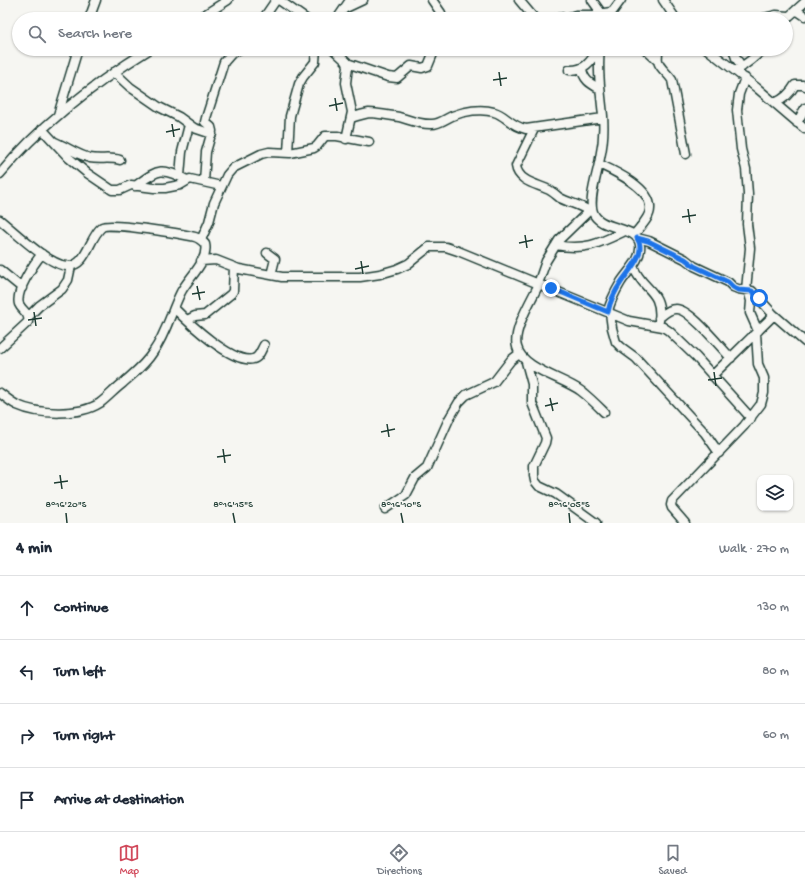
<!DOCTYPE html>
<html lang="en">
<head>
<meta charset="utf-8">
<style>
	:root { --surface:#fff; --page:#f6f6f7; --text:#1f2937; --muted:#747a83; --line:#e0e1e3; --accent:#d1495b }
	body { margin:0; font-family:"Gochi Hand",sans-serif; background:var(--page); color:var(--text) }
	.controls { position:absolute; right:12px; bottom:12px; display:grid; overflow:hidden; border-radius:8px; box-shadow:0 1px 3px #0004 }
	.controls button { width:36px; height:36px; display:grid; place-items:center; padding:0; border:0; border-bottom:1px solid var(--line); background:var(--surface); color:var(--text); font:20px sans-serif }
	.stop { position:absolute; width:12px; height:12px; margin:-9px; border:3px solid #1a73e8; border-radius:50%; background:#fff }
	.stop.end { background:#1a73e8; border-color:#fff; box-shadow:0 1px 4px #0008 }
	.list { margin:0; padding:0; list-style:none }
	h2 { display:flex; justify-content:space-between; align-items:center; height:52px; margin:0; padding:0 16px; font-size:17px }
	h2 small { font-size:13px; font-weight:400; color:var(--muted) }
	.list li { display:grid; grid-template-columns:26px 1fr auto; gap:12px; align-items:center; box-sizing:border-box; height:64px; padding:0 16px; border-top:1px solid var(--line) }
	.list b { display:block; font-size:15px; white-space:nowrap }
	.list em { font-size:13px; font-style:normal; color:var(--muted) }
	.icon { flex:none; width:22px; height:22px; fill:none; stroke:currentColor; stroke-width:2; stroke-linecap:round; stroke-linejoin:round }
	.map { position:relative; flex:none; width:805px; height:523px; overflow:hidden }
	.search { position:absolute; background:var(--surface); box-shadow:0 1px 3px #0004; left:12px; right:12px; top:12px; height:44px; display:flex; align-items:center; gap:10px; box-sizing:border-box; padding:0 14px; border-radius:22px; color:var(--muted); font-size:15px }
	.sheet { height:308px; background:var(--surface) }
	nav { display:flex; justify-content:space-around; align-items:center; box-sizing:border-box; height:56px; border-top:1px solid var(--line); background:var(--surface); font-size:11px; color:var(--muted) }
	nav a { display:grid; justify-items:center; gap:2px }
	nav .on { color:var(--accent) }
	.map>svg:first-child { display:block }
</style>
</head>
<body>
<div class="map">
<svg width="805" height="523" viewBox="0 0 805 523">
	<rect width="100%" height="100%" fill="#f6f6f2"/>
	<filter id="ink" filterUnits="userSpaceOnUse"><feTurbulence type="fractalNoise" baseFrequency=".025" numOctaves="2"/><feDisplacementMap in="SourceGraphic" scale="8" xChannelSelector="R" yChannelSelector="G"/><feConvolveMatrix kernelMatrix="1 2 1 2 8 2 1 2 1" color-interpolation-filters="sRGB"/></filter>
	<g filter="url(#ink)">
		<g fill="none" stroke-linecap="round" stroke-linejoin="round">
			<g stroke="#1f3d34" stroke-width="11">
				<path id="minor" d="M279,0l27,19
					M432,0l9,13v6
					M519,0l16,19
					M592,0l10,14
					M663,0l13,19
					M346,8l17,-8
					M796,10l9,6
					M567,18l9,-3h15l20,-3
					M89,19l7,-19
					M198,19l30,-19
					M263,19l13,-19
					M337,19l13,-19
					M554,19l6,-2 9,2
					M607,19l14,-19
					M760,19l16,-4 12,1
					M786,19l19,-17
					M333,49l14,13 1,4 -2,17 6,29 -6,27
					M600,49c-3,22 1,45 3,67 1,13 0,29 -3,42 -2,14 -12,41 -7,54 6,19 45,13 47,33 2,14 -12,26 -19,37 -6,10 -11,19 -13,30
					M645,49l13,12
					M659,49c-5,18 5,19 13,31l14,74
					M707,49l50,39 48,41
					M733,49l3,9 6,9
					M347,63l41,14 9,1 14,-12 11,2 6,-2 7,-17
					M582,68c1,12 9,16 18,21
					M569,70c15,1 22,-8 29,-21
					M736,71l15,-11 13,-11
					M114,72l16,15 29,20 20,10 15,11 18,6
					M745,78l-6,16 -2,16 4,39 5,20 2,25 -1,30 3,24 -4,42
					M775,103c9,-4 15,-9 20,-18h8l2,1
					M58,115l20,-66
					M351,118c6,-2 12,-4 18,-5 6,0 24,3 30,4 11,3 22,8 33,7 8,0 13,-5 20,-8 12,-5 29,-8 42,-4 12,3 16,14 32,17l77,-11
					M797,123l8,-15
					M42,129l27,29 18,15 25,17h8l11,-5 23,3h11l15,-3 10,-6 31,7
					M534,129l-18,37c2,15 20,18 31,23 5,2 9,6 13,9 10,5 20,7 29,13
					M55,142c12,5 22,13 35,16 10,2 20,-1 30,2
					M288,153l2,-37 9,-32 4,-7 12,-15 1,-13
					M599,164c15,7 53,24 51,45 0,9 -11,19 -16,26
					M0,174c41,-50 95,-91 150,-125
					M180,176l2,-24 7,-27
					M204,182l2,-30 6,-21 -1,-4 -6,-5 1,-4 18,-56 8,-9 8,-4
					M135,186c23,-16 25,-20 52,-6
					M0,220c15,12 49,45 67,46 20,1 22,-29 35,-39 7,-5 81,7 93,10 4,1 7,4 10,7 4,17 -16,33 -24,48 -10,20 -15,42 -28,60 -8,13 -19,21 -30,31 -8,6 -15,14 -23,20 -20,13 -61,12 -83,2 -6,-3 -12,-8 -17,-12
					M637,238l12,3 36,18 9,7 34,16 5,5 5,2 14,2 21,23 32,28
					M201,240l8,-18 5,-19 13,-28 6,-7 28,-14 8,-2 21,1 24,-5 3,-2 8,-10h12l32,6
					M556,245c29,6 44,-2 69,-14
					M267,253l8,6 -4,16
					M201,261l15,-1 23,9 43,8h78l20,-3 17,-5 11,-5 21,-17h17l12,4 171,70 34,6 6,4 27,26 55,61
					M633,266c9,25 30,23 26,55
					M0,270l22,18
					M538,284l8,-23 13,-21 33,-32
					M539,284c-7,15 -27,47 -22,63 5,22 47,31 64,44 8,6 16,14 23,21
					M748,290l3,11 -1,12 8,18
					M174,308c14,14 58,56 79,51 6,-1 8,-9 11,-14
					M610,313l2,15 4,14 5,5 15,11 55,60 14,15 14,20
					M28,317l11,-11 23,-17 6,-9 3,-14
					M659,318c5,-4 10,-9 16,-9 14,-2 46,39 56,49
					M187,320l8,-4 10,-1 26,-21 2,-3 1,-24
					M0,348l28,-26c2,-9 -6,-11 -9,-18 -4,-12 15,-41 23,-50
					M526,362l6,22v19l14,35 -1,5 -11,23v10l1,5 4,5 17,8 40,29
					M712,376l62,-61
					M385,509l21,-14 9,-17 12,-10 22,-49 10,-17 7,-7 28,-13 17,-22 8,-6
					M685,523l-13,-15 -1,-3 1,-4 72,-75 17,-22 3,-11v-15l-6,-14 -2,-31"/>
			</g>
			<use href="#minor" stroke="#f6f6f2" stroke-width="8"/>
		</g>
	</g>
	<g fill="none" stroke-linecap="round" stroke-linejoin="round" filter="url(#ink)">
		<path stroke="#1a73e8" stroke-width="5" d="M551,288l57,24c2,-11 7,-21 14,-31 8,-12 25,-28 15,-43l11,3 37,18 9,7 34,16 5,5 5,3 14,1 7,7"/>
	</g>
	<path fill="none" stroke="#1f3d34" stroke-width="1.5" d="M499,72l2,14M493,80l14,-2M335,98l2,13M329,106l14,-3M172,124l2,13M166,132l14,-3M688,209l2,14M682,217l14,-2M525,235l2,13M519,243l14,-3M361,261l2,13M355,269l14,-3M197,286l3,14M192,294l13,-2M34,312l2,14M28,320l14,-2M714,372l2,14M708,380l14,-2M550,398l3,13M545,406l13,-3M387,424l2,13M381,432l14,-3M223,449l2,14M217,457l14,-2M60,475l2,14M54,483l14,-2M66,513l1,10M233,513l2,10M401,513l2,10M569,513l1,10"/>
	<g font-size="10" text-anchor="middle" fill="#1f3d34" stroke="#f6f6f2" stroke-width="3.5" stroke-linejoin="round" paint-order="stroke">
		<text x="66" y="507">8°16'20"S</text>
		<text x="233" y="507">8°16'15"S</text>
		<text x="401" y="507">8°16'10"S</text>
		<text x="569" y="507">8°16'05"S</text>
	</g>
</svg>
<div class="controls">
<button><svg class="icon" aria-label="layers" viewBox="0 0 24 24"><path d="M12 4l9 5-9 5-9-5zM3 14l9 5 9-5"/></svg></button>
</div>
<div class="stop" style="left:759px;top:298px"></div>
<div class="stop end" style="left:551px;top:288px"></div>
<div class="search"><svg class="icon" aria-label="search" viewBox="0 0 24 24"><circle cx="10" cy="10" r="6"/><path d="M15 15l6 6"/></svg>Search here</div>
</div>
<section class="sheet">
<h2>4 min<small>Walk · 270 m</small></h2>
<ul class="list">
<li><svg class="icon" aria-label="ahead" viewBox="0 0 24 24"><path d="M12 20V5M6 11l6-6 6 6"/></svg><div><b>Continue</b></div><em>130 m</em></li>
<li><svg class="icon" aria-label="left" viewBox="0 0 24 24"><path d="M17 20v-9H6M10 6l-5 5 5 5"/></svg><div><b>Turn left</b></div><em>80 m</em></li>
<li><svg class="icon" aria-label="right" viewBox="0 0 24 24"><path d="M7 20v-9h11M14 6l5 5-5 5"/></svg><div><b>Turn right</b></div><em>60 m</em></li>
<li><svg class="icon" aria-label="arrive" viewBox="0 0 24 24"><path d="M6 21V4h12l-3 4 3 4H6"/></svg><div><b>Arrive at destination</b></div></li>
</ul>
</section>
<nav>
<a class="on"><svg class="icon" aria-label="map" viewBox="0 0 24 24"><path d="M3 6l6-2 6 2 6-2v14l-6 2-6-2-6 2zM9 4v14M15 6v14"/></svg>Map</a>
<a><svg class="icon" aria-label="directions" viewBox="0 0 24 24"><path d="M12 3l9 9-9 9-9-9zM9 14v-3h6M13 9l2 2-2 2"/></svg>Directions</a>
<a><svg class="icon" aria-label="saved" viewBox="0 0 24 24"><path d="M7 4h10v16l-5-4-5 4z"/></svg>Saved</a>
</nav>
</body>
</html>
